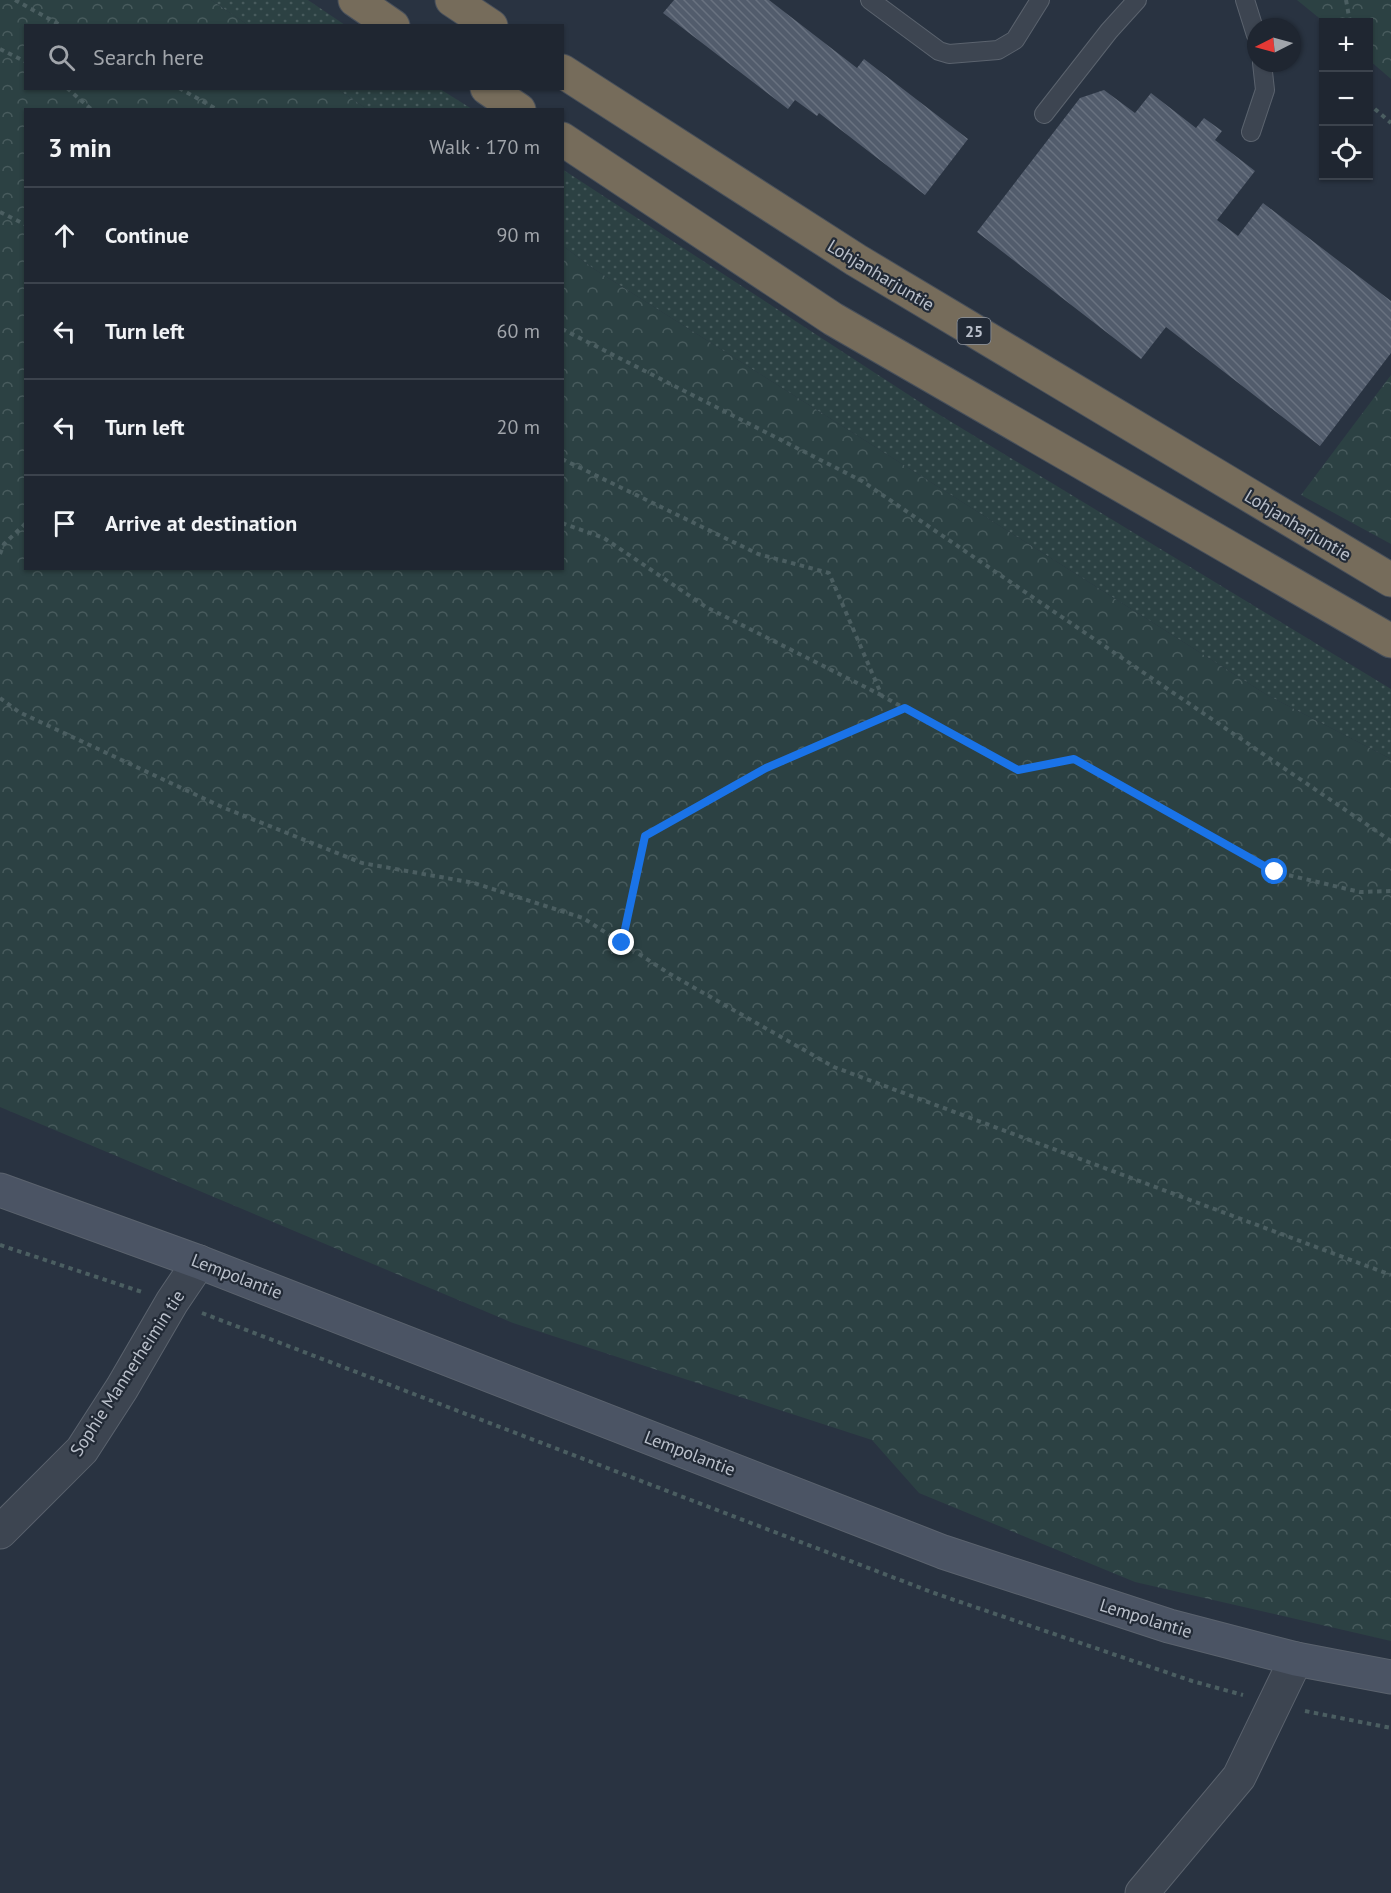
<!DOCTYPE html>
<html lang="en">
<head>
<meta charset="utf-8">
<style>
	:root { --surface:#1f2631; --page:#2c323d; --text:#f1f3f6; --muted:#a1a5ab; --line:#3c434d }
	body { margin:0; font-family:"PT Sans",sans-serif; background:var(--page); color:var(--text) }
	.controls { position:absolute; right:18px; top:18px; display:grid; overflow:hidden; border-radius:0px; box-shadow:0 2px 4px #0004 }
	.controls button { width:54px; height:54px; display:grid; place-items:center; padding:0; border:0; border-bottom:2px solid var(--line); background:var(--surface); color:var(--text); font:30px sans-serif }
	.compass { position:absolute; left:1247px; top:18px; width:54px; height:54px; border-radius:50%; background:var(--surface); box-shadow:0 2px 4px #0004; rotate:264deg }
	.stop { position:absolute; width:18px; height:18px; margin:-14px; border:4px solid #1a73e8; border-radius:50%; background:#fff }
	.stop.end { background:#1a73e8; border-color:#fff; box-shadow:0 2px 6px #0008 }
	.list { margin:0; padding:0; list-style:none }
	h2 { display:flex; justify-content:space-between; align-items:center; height:78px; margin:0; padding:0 24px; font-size:26px }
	h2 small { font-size:20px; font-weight:400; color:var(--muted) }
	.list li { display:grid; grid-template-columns:39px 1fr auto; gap:18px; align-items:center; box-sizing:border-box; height:96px; padding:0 24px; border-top:2px solid var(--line) }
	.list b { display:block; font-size:22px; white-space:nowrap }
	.list em { font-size:20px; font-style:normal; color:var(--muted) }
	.icon { flex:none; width:33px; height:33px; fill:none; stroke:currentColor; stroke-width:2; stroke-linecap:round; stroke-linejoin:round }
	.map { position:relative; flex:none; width:1391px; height:1893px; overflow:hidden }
	.search { position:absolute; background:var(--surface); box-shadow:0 2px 4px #0004; left:24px; top:24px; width:540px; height:66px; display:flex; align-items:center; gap:15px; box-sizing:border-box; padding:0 21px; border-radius:0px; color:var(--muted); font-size:22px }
	.panel { position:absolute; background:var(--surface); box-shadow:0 2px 4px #0004; left:24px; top:108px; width:540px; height:462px; border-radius:0px }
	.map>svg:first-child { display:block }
</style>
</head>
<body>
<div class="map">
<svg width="1391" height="1893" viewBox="0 0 1391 1893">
	<defs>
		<pattern id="grass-dots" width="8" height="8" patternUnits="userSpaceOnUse" patternTransform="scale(1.5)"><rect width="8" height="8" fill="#2c4143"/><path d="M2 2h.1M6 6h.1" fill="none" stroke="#485b5d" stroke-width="1.8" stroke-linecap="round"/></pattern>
		<pattern id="forest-crowns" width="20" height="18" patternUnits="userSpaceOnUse" patternTransform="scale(1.5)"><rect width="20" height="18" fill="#2c4143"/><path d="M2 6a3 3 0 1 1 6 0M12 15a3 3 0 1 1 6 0" fill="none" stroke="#485b5d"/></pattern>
		<pattern id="building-back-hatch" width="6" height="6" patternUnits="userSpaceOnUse" patternTransform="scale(1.5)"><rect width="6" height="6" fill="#525c6c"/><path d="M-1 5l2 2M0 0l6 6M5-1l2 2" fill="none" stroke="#697280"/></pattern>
	</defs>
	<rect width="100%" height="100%" fill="#293341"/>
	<path fill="url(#grass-dots)" d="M211,0h97l37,25h-97z
		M337,89h103l32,20h-105z
		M562,169l373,243 456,277v70l-124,-64 -673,-426 -31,-23z"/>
	<path fill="url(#forest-crowns)" d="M0,0h211l37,25 -222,1v62l311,1 30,20 -341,1v458h536l1,-322 31,23 673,426 124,64v882l-256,-59 -216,-89 -47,-53 -359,-117 -513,-216z
		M1297,0h94v79l-22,-19 -1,-38h-44z
		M1391,375v169l-90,-49z"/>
	<path fill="url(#building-back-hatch)" d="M674,0h95l88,68 7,-9 104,80 -43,56 -106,-82 -2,3 -22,-16 -7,9 -125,-96z
		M1104,90l31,23 16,-20 45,35 8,-10 18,13 -7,9 40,31 -38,49 21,16 25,-33 128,98v52l-71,93 -154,-119 -25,32 -164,-127 103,-134z"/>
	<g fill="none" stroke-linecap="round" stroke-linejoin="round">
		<g stroke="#5b636e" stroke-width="20">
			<path id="lane" d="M870,0l69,51 10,3 49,-4 17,-10 25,-40
				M1245,0l11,35
				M1044,114l65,-83 28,-31
				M1251,132l14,-42 -3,-27"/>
		</g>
		<g stroke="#5b636e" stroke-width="35">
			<path id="street" d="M0,1532l82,-82 40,-62 50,-86 27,-40
				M1142,1893l97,-116 57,-118"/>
		</g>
		<g stroke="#5b636e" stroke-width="35">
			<path id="secondary" d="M0,1190l199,72 744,290 226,74 127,33 95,18"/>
		</g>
		<g stroke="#48505b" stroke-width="35">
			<path id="highway" d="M355,0l38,26
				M452,0l39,26
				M562,71l294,189 535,320
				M487,88l32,22
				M562,139l271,180 558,322"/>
		</g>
		<path stroke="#4b5e61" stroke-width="4" stroke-dasharray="4.5 4.5" stroke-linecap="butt" d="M15,0l47,26
			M1346,0l4,22
			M0,49l26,13
			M67,88l25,22
			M179,88l39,22
			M1368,103l23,20
			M0,212l26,13
			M562,329l300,152 529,360
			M562,459l196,95 71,19 53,123 137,74 55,-11 201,113 85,20 31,-1
			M562,523l42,15 102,69 175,88
			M0,554l4,-10 22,-21
			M0,698l19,14 203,95 140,56 112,20 109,35 87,56 164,93 557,208
			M622,942l23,-106 121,-68 138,-59
			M0,1245l142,47
			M202,1313l732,280 258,88 51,14
			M1305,1711l86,17"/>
		<use href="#lane" stroke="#3d4551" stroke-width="18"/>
		<use href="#street" stroke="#3d4551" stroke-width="33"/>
		<use href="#secondary" stroke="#4b5464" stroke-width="33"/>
		<use href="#highway" stroke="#766c5b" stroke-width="33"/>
	</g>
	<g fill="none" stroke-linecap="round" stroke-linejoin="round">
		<path stroke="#1a73e8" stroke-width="8" d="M622,943l23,-107 121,-68 139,-60 113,62 56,-11 201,113"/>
	</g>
	<g text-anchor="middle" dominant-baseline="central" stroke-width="4.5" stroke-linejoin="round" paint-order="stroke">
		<rect fill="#222a36" stroke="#8c939e" stroke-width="1.5" x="957.5" y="318" width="33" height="26" rx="4.5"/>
		<g font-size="16" font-weight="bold" fill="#bac0cb">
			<text x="974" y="331">25</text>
		</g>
		<g font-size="18" fill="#bac0cb" stroke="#222a36">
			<text transform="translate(881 275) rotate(31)">Lohjanharjuntie</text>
			<text transform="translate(1298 525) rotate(31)">Lohjanharjuntie</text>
			<text transform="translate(237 1276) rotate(21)">Lempolantie</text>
			<text transform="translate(127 1373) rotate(-57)">Sophie Mannerheimin tie</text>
			<text transform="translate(690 1453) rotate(21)">Lempolantie</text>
			<text transform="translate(1146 1618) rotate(17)">Lempolantie</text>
		</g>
	</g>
</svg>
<div class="controls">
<button>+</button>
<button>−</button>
<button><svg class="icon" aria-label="locate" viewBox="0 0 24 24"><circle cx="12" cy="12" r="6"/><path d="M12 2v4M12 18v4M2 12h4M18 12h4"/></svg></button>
</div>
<svg class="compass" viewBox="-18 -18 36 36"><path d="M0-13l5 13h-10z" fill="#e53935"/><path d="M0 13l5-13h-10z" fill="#a1a5ab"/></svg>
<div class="stop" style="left:1275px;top:872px"></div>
<div class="stop end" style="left:622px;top:943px"></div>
<div class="search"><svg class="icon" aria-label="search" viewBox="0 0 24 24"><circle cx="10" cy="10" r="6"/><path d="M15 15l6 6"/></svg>Search here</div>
<section class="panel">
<h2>3 min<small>Walk · 170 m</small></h2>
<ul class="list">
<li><svg class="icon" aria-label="ahead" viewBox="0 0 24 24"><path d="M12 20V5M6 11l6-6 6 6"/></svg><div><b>Continue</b></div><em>90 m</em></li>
<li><svg class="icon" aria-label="left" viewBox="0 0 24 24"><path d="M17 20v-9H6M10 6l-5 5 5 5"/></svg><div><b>Turn left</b></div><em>60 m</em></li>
<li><svg class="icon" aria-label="left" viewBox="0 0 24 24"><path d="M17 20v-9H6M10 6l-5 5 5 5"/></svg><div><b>Turn left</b></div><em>20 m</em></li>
<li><svg class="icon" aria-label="arrive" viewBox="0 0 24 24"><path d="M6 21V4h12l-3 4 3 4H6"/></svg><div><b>Arrive at destination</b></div></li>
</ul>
</section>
</div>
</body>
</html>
